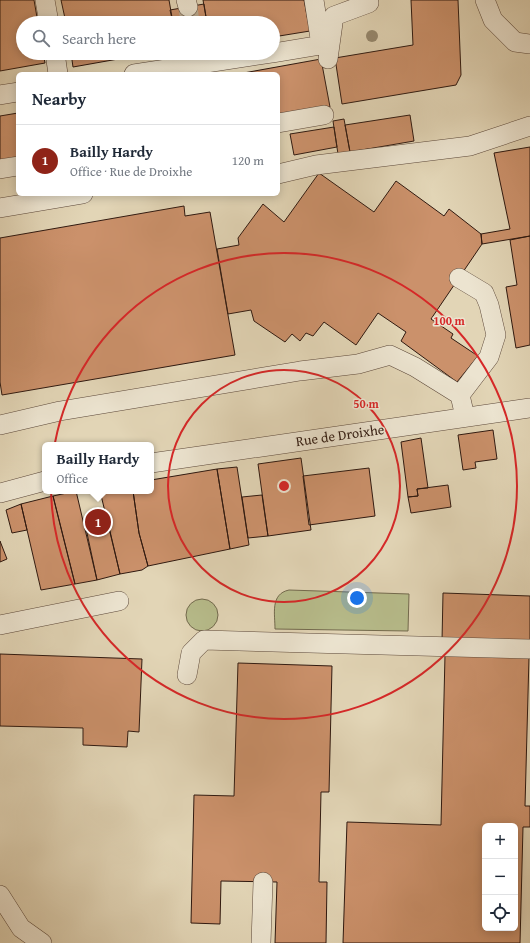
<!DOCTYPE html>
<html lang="en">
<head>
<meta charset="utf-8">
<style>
	:root { --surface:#fff; --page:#f2f2f3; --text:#1f2937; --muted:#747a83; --line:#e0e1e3; --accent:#8f2418 }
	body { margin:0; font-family:"Gentium Book Plus",serif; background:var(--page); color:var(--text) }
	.controls { position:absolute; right:12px; bottom:12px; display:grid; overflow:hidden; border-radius:6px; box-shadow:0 2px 10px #0003 }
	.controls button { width:36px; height:36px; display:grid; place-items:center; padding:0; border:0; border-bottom:1px solid var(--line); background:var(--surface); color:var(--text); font:20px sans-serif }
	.you { position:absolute; left:357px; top:598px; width:14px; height:14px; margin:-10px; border:3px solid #fff; border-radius:50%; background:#1a73e8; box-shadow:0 0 0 6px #1a73e833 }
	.badge { display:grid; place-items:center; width:26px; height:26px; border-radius:50%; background:var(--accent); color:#fff; font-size:13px; font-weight:700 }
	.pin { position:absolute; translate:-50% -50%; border:2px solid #fff; box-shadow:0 1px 4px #0006 }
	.popup { position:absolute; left:42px; top:442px; width:112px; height:52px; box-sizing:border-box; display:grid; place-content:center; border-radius:6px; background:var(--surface); filter:drop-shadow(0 1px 3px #0005); font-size:13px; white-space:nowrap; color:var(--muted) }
	.popup b { font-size:15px; color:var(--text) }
	.popup::after { content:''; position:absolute; left:50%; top:100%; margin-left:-8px; border:8px solid transparent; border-top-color:var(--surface) }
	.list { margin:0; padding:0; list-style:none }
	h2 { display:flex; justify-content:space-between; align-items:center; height:52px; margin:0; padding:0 16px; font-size:17px }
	h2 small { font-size:13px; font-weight:400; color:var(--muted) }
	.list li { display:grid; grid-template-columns:26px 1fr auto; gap:12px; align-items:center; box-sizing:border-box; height:72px; padding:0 16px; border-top:1px solid var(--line) }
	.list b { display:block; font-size:15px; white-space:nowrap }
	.list p { margin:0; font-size:13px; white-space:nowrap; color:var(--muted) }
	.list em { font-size:13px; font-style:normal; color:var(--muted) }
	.icon { flex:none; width:22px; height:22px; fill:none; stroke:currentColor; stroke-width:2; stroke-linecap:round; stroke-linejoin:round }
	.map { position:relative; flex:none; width:530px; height:943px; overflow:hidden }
	.search { position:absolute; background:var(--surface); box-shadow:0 2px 10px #0003; left:16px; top:16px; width:264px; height:44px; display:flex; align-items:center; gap:10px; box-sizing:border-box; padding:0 14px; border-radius:22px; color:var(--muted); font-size:15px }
	.panel { position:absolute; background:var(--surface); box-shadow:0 2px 10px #0003; left:16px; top:72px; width:264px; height:124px; border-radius:6px }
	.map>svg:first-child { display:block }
</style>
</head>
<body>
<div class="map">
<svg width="530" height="943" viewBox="0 0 530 943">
	<rect width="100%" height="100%" fill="#e2d5b6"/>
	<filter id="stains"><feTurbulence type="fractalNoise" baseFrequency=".005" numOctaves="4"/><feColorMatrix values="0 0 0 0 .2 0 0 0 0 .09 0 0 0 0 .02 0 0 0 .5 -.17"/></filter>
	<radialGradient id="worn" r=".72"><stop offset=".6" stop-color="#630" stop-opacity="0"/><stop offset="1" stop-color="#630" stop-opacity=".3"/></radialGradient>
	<path fill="#b7bc8b" stroke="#736a4e" d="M289,590l120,4 -1,37 -133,-2c0,-15 -5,-35 14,-39z
		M186 615a16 16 0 1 1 32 0a16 16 0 1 1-32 0Z"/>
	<path fill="#cb916b" stroke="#2f1910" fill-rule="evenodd" d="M0,0h34l4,23h-15v30h20l2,10 -45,8z
		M61,0h108l4,23h-107z
		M203,0h101l6,31 -37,6v-14h-66z
		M411,0h47l3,75 -5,10 -114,19 -7,-46 78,-13z
		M204,4l3,19h-34l-3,-13z
		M71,53h81l-79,14z
		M321,59l9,48 -52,9v-42h-40z
		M18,113v49l-18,3v-49z
		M410,115l4,26 -64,11 -5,-27z
		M344,119l6,33 -12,2 -5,-33z
		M334,127l3,20 -43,8 -4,-21z
		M530,147v89l-48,8 -1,-10 29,-5 -16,-76z
		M319,173l55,39 22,-31 48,35 5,-7 32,25 1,10 -51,75 22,15 -2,4 27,18 -21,26 -56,-41 5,-9 -28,-19 -22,32 -32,-23 -11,14 -7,-3 -6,8 -8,-7 -7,8 -31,-21 -3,-11 -23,4 -11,-65 22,-4 -1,-7 25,-34 21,18z
		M184,206l1,10 25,-4 25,143 -233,40 -2,-13v-144z
		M530,236v109l-14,3 -10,-61 11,-2 -7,-45z
		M493,430l4,29 -22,3 1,6 -13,2 -5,-35z
		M421,438l7,50 -11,1 1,7 -10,1 -7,-55z
		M301,458l10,72 -43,6 -10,-72z
		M237,467l12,78 -19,4 -13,-80z
		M369,468l6,48 -66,9 -6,-49z
		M217,469l13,80 -82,17 -9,-33 -6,-42h18v-11z
		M448,485l3,22 -40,6 -3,-16 10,-1 -1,-7z
		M76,491l21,89 -22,4 -22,-88z
		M100,491h33l6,42 9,33 -6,4 -22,4z
		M262,495l6,41 -20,2 -6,-41z
		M53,496l22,88 -34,6 -20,-86z
		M21,504l6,26 -15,3 -6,-23z
		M106,514l14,60 -23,6 -13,-61z
		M0,541l7,18 -7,3z
		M443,593l87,3v48l-88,-3z
		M0,654l142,5 -3,73 -11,-1 -1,16 -44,-2v-17l-83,-2z
		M445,655l84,2 -4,149h5v21h-7l-3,116h-177l4,-121 94,3zM485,826h30v102h-30z
		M238,663l94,3 -3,126h-8l-2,90h8l-1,61h-51l2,-61 -56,-1 -1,43 -29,-1 3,-128 40,1z"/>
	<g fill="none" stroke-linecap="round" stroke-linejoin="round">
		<path stroke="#beaf95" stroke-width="19" stroke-dasharray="19 10" stroke-linecap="butt" d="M188,7l2,16"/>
		<g stroke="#5c483a" stroke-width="20">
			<path id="minor" d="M45,0l4,23
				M186,0l2,7
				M485,0l8,20 22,22 15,2
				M55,53l3,21
				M273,53l48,-8 -7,-45
				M328,59l6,-43 35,-13 -1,-3
				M134,74l137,-21
				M0,95l18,-3
				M278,123l46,-8
				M0,169l18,-3
				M278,174l38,-9 154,-19 60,-20
				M0,208l83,-14
				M459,278l25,15 5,12 7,30 -7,22 -29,38
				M0,425l60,-14 240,-40 58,-7 32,-9 25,12 45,28 5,22
				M151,463l379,-55
				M0,493l45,-12
				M0,625l119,-24
				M187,675l4,-22 13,-13 326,9
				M0,895l21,33 21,15
				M261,943l2,-61"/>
		</g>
		<use href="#minor" stroke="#ece4d0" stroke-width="19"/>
	</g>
	<circle fill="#96896f" cx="372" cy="36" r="6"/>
	<g fill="none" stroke="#d62828" stroke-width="2">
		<circle cx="284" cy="486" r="116"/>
		<circle cx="284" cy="486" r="233"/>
	</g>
	<g text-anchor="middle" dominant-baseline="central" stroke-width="3" stroke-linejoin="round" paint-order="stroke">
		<g font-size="14" fill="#2f1910" stroke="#ece4d0">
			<text transform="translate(340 435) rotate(-8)">Rue de Droixhe</text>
		</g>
	</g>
	<circle cx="284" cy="486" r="6" fill="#d62828" stroke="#ece4d0" stroke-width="2"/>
	<g font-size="12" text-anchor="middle" font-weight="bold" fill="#d62828" stroke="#ece4d0" stroke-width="3" stroke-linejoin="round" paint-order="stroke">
		<text x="449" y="325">100 m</text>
		<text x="366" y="408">50 m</text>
	</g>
	<rect width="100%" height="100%" filter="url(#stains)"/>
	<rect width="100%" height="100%" fill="url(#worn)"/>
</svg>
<div class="controls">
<button>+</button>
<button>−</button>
<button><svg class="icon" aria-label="locate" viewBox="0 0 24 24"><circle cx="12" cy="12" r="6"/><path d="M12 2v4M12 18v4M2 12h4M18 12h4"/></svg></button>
</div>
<div class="you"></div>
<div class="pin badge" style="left:98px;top:522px">1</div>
<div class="popup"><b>Bailly Hardy</b>Office</div>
<div class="search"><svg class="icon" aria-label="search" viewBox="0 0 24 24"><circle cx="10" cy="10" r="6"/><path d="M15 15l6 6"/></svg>Search here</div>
<section class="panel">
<h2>Nearby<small></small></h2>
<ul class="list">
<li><span class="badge">1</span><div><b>Bailly Hardy</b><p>Office · Rue de Droixhe</p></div><em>120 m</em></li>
</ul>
</section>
</div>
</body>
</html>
